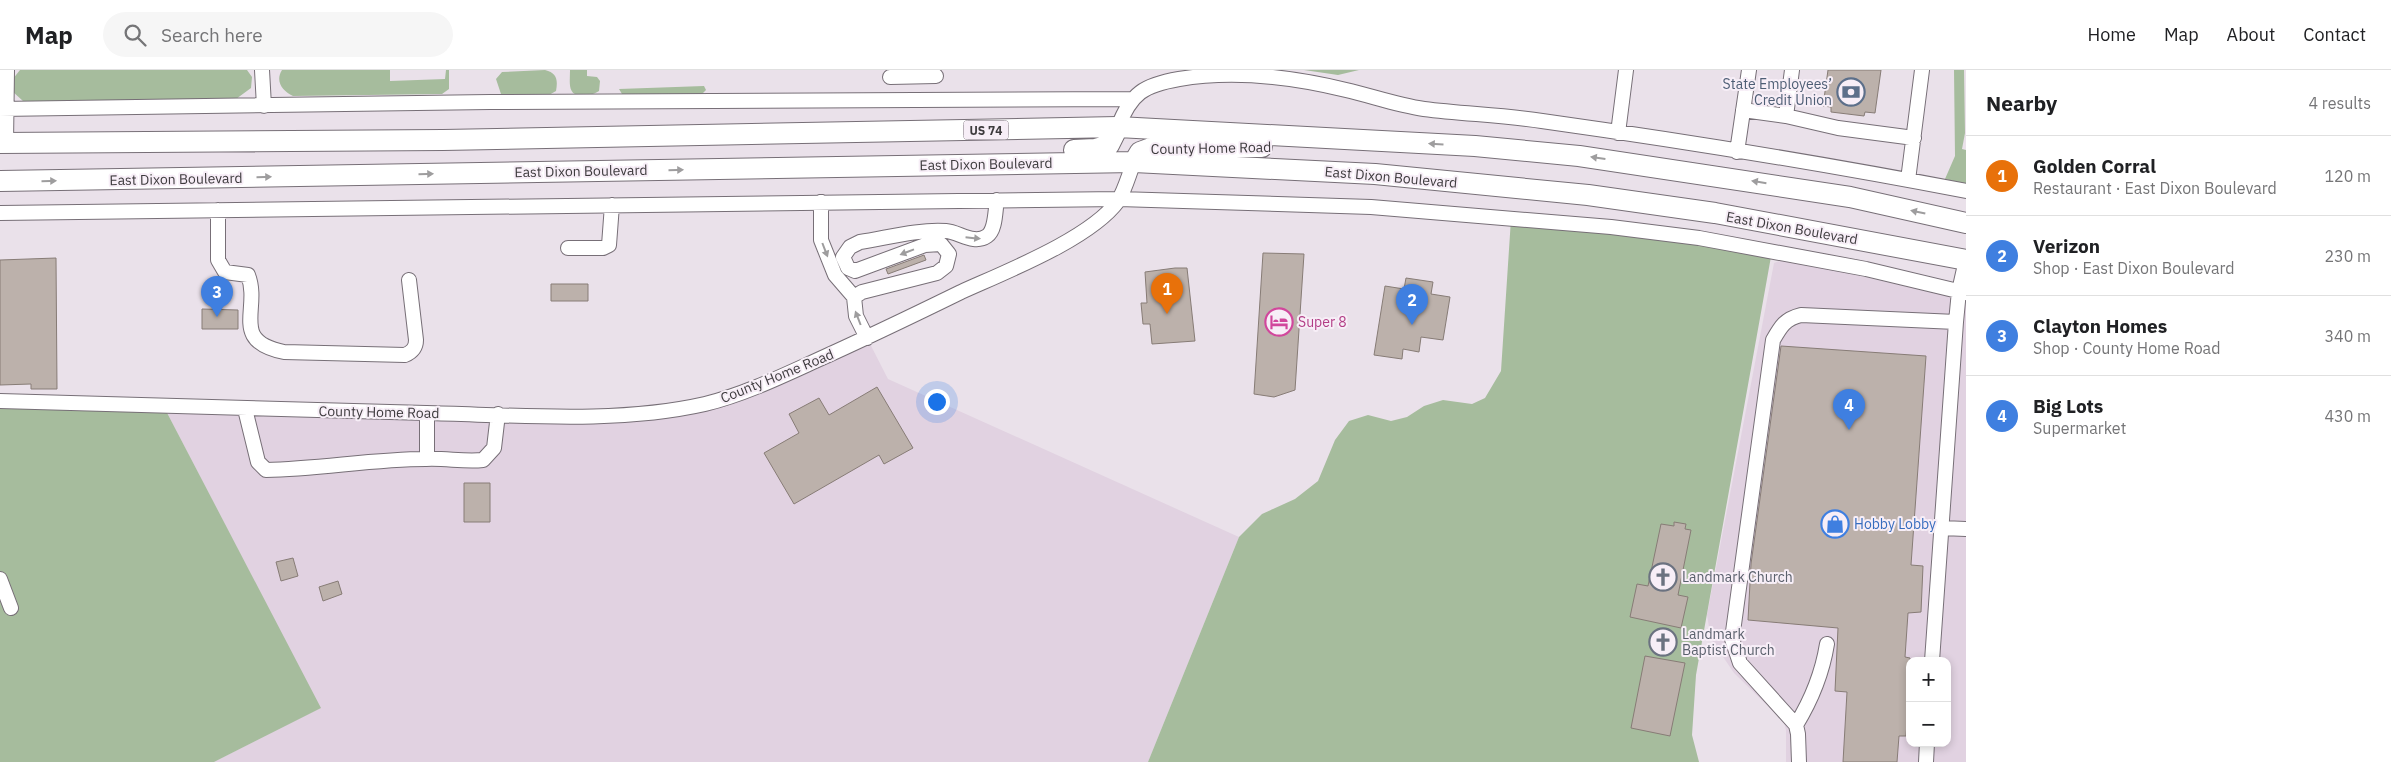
<!DOCTYPE html>
<html lang="en">
<head>
<meta charset="utf-8">
<style>
	:root { --surface:#fff; --page:#f6f6f6; --text:#202124; --muted:#757577; --line:#e0e0e0; --accent:#2563eb }
	body { margin:0; font-family:"IBM Plex Sans",sans-serif; background:var(--page); color:var(--text) }
	.controls { position:absolute; right:15px; bottom:15px; display:grid; overflow:hidden; border-radius:10px; box-shadow:0 2px 8px #0003 }
	.controls button { width:45px; height:45px; display:grid; place-items:center; padding:0; border:0; border-bottom:1px solid var(--line); background:var(--surface); color:var(--text); font:25px sans-serif }
	.you { position:absolute; left:936px; top:331px; width:18px; height:18px; margin:-12px; border:4px solid #fff; border-radius:50%; background:#1a73e8; box-shadow:0 0 0 8px #1a73e833 }
	.badge { display:grid; place-items:center; width:32px; height:32px; border-radius:50%; background:var(--accent); color:#fff; font-size:16px; font-weight:700 }
	.pin { position:absolute; translate:-50% -41px; filter:drop-shadow(0 1px 2px #0008) }
	.pin::after { content:''; position:absolute; top:26px; width:18px; height:15px; background:inherit; clip-path:polygon(0 0,100% 0,50% 100%) }
	.list { margin:0; padding:0; list-style:none }
	h2 { display:flex; justify-content:space-between; align-items:center; height:65px; margin:0; padding:0 20px; font-size:21px }
	h2 small { font-size:16px; font-weight:400; color:var(--muted) }
	.list li { display:grid; grid-template-columns:32px 1fr auto; gap:15px; align-items:center; box-sizing:border-box; height:80px; padding:0 20px; border-top:1px solid var(--line) }
	.list b { display:block; font-size:19px; white-space:nowrap }
	.list p { margin:0; font-size:16px; white-space:nowrap; color:var(--muted) }
	.list em { font-size:16px; font-style:normal; color:var(--muted) }
	.icon { flex:none; width:28px; height:28px; fill:none; stroke:currentColor; stroke-width:2; stroke-linecap:round; stroke-linejoin:round }
	.map { position:relative; flex:none; width:1966px; height:692px; overflow:hidden }
	header { display:flex; align-items:center; gap:30px; box-sizing:border-box; height:70px; padding:0 25px; background:var(--surface); border-bottom:1px solid var(--line) }
	header strong { font-size:24px }
	nav { display:flex; gap:28px; margin-inline-start:auto; font-size:18px }
	.search { width:350px; height:45px; background:var(--page); display:flex; align-items:center; gap:12px; box-sizing:border-box; padding:0 18px; border-radius:28px; color:var(--muted); font-size:19px }
	main { display:flex }
	aside { flex:1; background:var(--surface) }
	.map>svg:first-child { display:block }
</style>
</head>
<body>
<header>
<strong>Map</strong>
<div class="search"><svg class="icon" aria-label="search" viewBox="0 0 24 24"><circle cx="10" cy="10" r="6"/><path d="M15 15l6 6"/></svg>Search here</div>
<nav><a>Home</a><a>Map</a><a>About</a><a>Contact</a></nav>
</header>
<main>
<div class="map">
<svg width="1966" height="692" viewBox="0 0 1966 692">
	<rect width="100%" height="100%" fill="#eae1ea"/>
	<path fill="#e1d2e1" fill-rule="evenodd" d="M1785,189l181,41v462h-180v-32l-2,-8 -50,-49 -23,-34 -4,-24 67,-352zM1910,591h37v82h-37z
		M867,268l21,41 351,158 -91,225h-934l106,-54 -156,-301 323,7 190,-4z"/>
	<path fill="#a6bc9d" d="M20,0h227l5,7 -1,11 -15,11 -205,4 -8,-2 -11,-10v-11z
		M282,0h108v11l55,-2 1,-9h3v19l-7,5 -149,2c-11,-5 -18,-15 -11,-26z
		M545,0c12,3 13,10 11,21l-7,4h-45l-3,-1 -5,-15 6,-7z
		M570,0h17v6l10,1 3,4 -1,10c-6,4 -10,4 -17,4 -15,1 -12,-13 -12,-25z
		M1304,0h55l-21,5z
		M1954,0h10l1,63 -3,16 4,1v34l-21,-5 10,-23z
		M704,16l2,4 -4,4 -76,1 -4,-1 -3,-5z
		M1511,149l261,32 -76,424 -4,60 7,27h-551l91,-225 23,-23 33,-15 23,-18 17,-41 14,-19 19,-6 23,6 16,-4 17,-11 19,-6 29,4 13,-6 16,-27z
		M0,331l164,6 157,301 -107,54h-214z"/>
	<path fill="#bcb1ab" stroke="#877c76" d="M1828,0h53l-6,43 -10,-1 -1,4 -33,-4v-5l-8,-1z
		M1263,183l41,1 -9,136 -21,7 -20,-3z
		M924,185l2,5 -38,14 -2,-5z
		M56,188l1,131h-26v-5l-31,1v-125z
		M1175,198h12l8,73 -43,3 -2,-20h-7l-2,-21h6l-2,-31z
		M1406,208l27,4 -2,12 19,3 -7,43 -22,-3 -2,15 -16,-3 -1,10 -28,-4 11,-69 19,3z
		M551,214h37v17h-37z
		M202,239l36,1v19h-36z
		M1781,276l145,10 -15,209 12,1 -2,46 -13,1 -3,44 5,1v25l-4,53h-7l-2,26h-54l4,-70 -12,-1 3,-63 -90,-8 3,-56z
		M877,317l36,61 -29,16 -5,-9 -85,49 -30,-51 35,-20 -10,-19 30,-16 10,17z
		M464,413h26v39h-26z
		M1674,452l12,2 -1,5 6,1 -13,65 10,2 -7,31 -51,-11 7,-33 11,2 13,-62 13,2z
		M293,488l5,18 -17,5 -5,-19z
		M338,511l4,13 -19,7 -4,-14z
		M1645,586l40,7 -15,73 -39,-8z"/>
	<g fill="none" stroke-linecap="round" stroke-linejoin="round">
		<g stroke="#776f77" stroke-width="16">
			<path id="minor" d="M262,0l2,36
				M890,7l46,-1
				M0,39l490,-7 641,-3
				M1743,40l43,6 52,12 76,10
				M1786,46l6,-46
				M1118,57c13,-34 26,-42 61,-48 54,-9 114,-2 167,11 26,6 51,15 78,19 39,5 79,6 118,12 142,20 284,43 424,70
				M1618,63l8,-63
				M6,73l1,-73
				M1737,82l12,-82
				M1908,110l14,-110
				M821,132v38l14,35 19,22 2,19 11,22
				M218,140v50l7,12 23,3c13,34 -19,66 36,77l121,3c7,-3 11,-7 11,-15l-7,-60
				M0,143l1119,-14 252,8 240,20 88,11 167,31 100,24
				M568,178h35l6,-3 3,-40
				M854,227l8,-5 75,-19 9,-7 3,-12 -8,-10 -16,1 -70,26 -7,-3 -5,-11 7,-10 10,-5c27,-4 58,-13 86,-11 13,1 28,14 41,5 9,-6 8,-26 10,-36
				M0,331c142,5 284,9 426,12 90,2 191,11 279,-9 37,-9 73,-26 108,-42 49,-22 99,-46 148,-70 44,-20 129,-53 157,-91 7,-11 11,-27 16,-39
				M245,339l13,53 8,8c54,-1 107,-11 160,-11 20,-1 38,3 57,1l11,-12 4,-34
				M427,343v46
				M1942,458l24,1
				M0,509l11,29
				M1932,591l24,-339 3,-31 7,-31
				M1796,655c16,-26 26,-50 31,-81
				M1799,692l-1,-28 -2,-9 -56,-62 -8,-24 41,-299c8,-14 12,-21 28,-25l155,7
				M1926,692l1,-19"/>
		</g>
		<g stroke="#776f77" stroke-width="22">
			<path id="highway" d="M0,73l443,-3 675,-13 357,19 104,10 271,41 116,26
				M1074,80l21,-1 14,-4 9,-18
				M1134,92l6,-10 14,-5h108
				M0,111l1134,-19 241,12 213,21 127,18 251,47"/>
		</g>
		<use href="#minor" stroke="#fff" stroke-width="14"/>
		<use href="#highway" stroke="#fff" stroke-width="20"/>
	</g>
	<defs><path id="oneway-solid" d="M-6-.8H1V-3.2L6.5 0L1 3.2V.8H-6Z" transform="scale(1.25)"/></defs>
	<g fill="#9e9d9e">
		<use href="#oneway-solid" transform="translate(1436 74) rotate(-177)"/>
		<use href="#oneway-solid" transform="translate(1598 88) rotate(-172)"/>
		<use href="#oneway-solid" transform="translate(676 100) rotate(-1)"/>
		<use href="#oneway-solid" transform="translate(426 104) rotate(-1)"/>
		<use href="#oneway-solid" transform="translate(264 107) rotate(-1)"/>
		<use href="#oneway-solid" transform="translate(49 111) rotate(-1)"/>
		<use href="#oneway-solid" transform="translate(1759 112) rotate(-171)"/>
		<use href="#oneway-solid" transform="translate(1918 142) rotate(-168)"/>
		<use href="#oneway-solid" transform="translate(973 168) rotate(6)"/>
		<use href="#oneway-solid" transform="translate(825 180) rotate(69)"/>
		<use href="#oneway-solid" transform="translate(907 182) rotate(159)"/>
		<use href="#oneway-solid" transform="translate(858 248) rotate(-111)"/>
	</g>
	<defs>
		<g id="bank-ring" transform="scale(1.4375)"><circle r="9.5" fill="#f7eef7" stroke="#5c6f8a" stroke-width="1.5"/><path d="M-6-4H6V4H-6ZM0-2.3a2.3 2.3 0 1 0 0 4.6a2.3 2.3 0 1 0 0-4.6Z" fill="#5c6f8a"/></g>
		<g id="hotel-ring" transform="scale(1.4375)"><circle r="9.5" fill="#f7eef7" stroke="#d1479c" stroke-width="1.5"/><path d="M-6-4.5h1.5V1H6V5H4.5V3h-9V5H-6ZM-4 0a1.8 1.8 0 1 1 3.6 0ZM.5 0V-2.5h3Q6-2.5 6 0Z" fill="#d1479c"/></g>
		<g id="shop-ring" transform="scale(1.4375)"><circle r="9.5" fill="#f7eef7" stroke="#3f7fe0" stroke-width="1.5"/><path d="M-5-2.5h2.3a2.7 3.5 0 0 1 5.4 0H5L5.5 6h-11ZM-1.5-2.5h3a1.5 2.3 0 0 0-3 0Z" fill="#3f7fe0"/></g>
		<g id="church-ring" transform="scale(1.4375)"><circle r="9.5" fill="#f7eef7" stroke="#6b7280" stroke-width="1.5"/><path d="M-1.2-6h2.4v3.5h3.3v2.4h-3.3V6h-2.4V-.1h-3.3v-2.4h3.3Z" fill="#6b7280"/></g>
	</defs>
	<g fill-rule="evenodd">
		<use href="#bank-ring" x="1851" y="22"/>
		<use href="#hotel-ring" x="1279" y="252"/>
		<use href="#shop-ring" x="1835" y="454"/>
		<use href="#church-ring" x="1663" y="507"/>
		<use href="#church-ring" x="1663" y="572"/>
	</g>
	<g text-anchor="middle" dominant-baseline="central" stroke-width="4" stroke-linejoin="round" paint-order="stroke">
		<rect fill="#f7eef7" stroke="#767176" stroke-width="1" x="963.5" y="50.5" width="45" height="19" rx="4"/>
		<g font-size="12" font-weight="bold" fill="#3e3b3e">
			<text x="986" y="60">US 74</text>
		</g>
		<g font-size="14" fill="#4e5e75" stroke="#f7eef7" text-anchor="end">
			<text x="1832" y="14">State Employees’<tspan x="1832" dy="16">Credit Union</tspan></text>
		</g>
		<g font-size="14" fill="#3e3b3e" stroke="#f7eef7">
			<text transform="translate(1211 78) rotate(-1)">County Home Road</text>
			<text transform="translate(986 94) rotate(-1)">East Dixon Boulevard</text>
			<text transform="translate(581 101) rotate(-1)">East Dixon Boulevard</text>
			<text transform="translate(1391 107) rotate(5)">East Dixon Boulevard</text>
			<text transform="translate(176 109) rotate(-1)">East Dixon Boulevard</text>
			<text transform="translate(1792 158) rotate(10)">East Dixon Boulevard</text>
			<text transform="translate(777 306) rotate(-22)">County Home Road</text>
			<text transform="translate(379 342) rotate(1)">County Home Road</text>
		</g>
		<g font-size="14" fill="#b23c85" stroke="#f7eef7" text-anchor="start">
			<text x="1298" y="252">Super 8</text>
		</g>
		<g font-size="14" fill="#366cbe" stroke="#f7eef7" text-anchor="start">
			<text x="1854" y="454">Hobby Lobby</text>
		</g>
		<g font-size="14" fill="#5b616d" stroke="#f7eef7" text-anchor="start">
			<text x="1682" y="507">Landmark Church</text>
			<text x="1682" y="564">Landmark<tspan x="1682" dy="16">Baptist Church</tspan></text>
		</g>
	</g>
</svg>
<div class="controls">
<button>+</button>
<button>−</button>
</div>
<div class="you"></div>
<div class="pin badge" style="left:1167px;top:244px;background:#e8710a">1</div>
<div class="pin badge" style="left:1412px;top:255px;background:#3f7fe0">2</div>
<div class="pin badge" style="left:217px;top:247px;background:#3f7fe0">3</div>
<div class="pin badge" style="left:1849px;top:360px;background:#3f7fe0">4</div>
</div>
<aside>
<h2>Nearby<small>4 results</small></h2>
<ul class="list">
<li><span class="badge" style="background:#e8710a">1</span><div><b>Golden Corral</b><p>Restaurant · East Dixon Boulevard</p></div><em>120 m</em></li>
<li><span class="badge" style="background:#3f7fe0">2</span><div><b>Verizon</b><p>Shop · East Dixon Boulevard</p></div><em>230 m</em></li>
<li><span class="badge" style="background:#3f7fe0">3</span><div><b>Clayton Homes</b><p>Shop · County Home Road</p></div><em>340 m</em></li>
<li><span class="badge" style="background:#3f7fe0">4</span><div><b>Big Lots</b><p>Supermarket</p></div><em>430 m</em></li>
</ul>
</aside>
</main>
</body>
</html>
